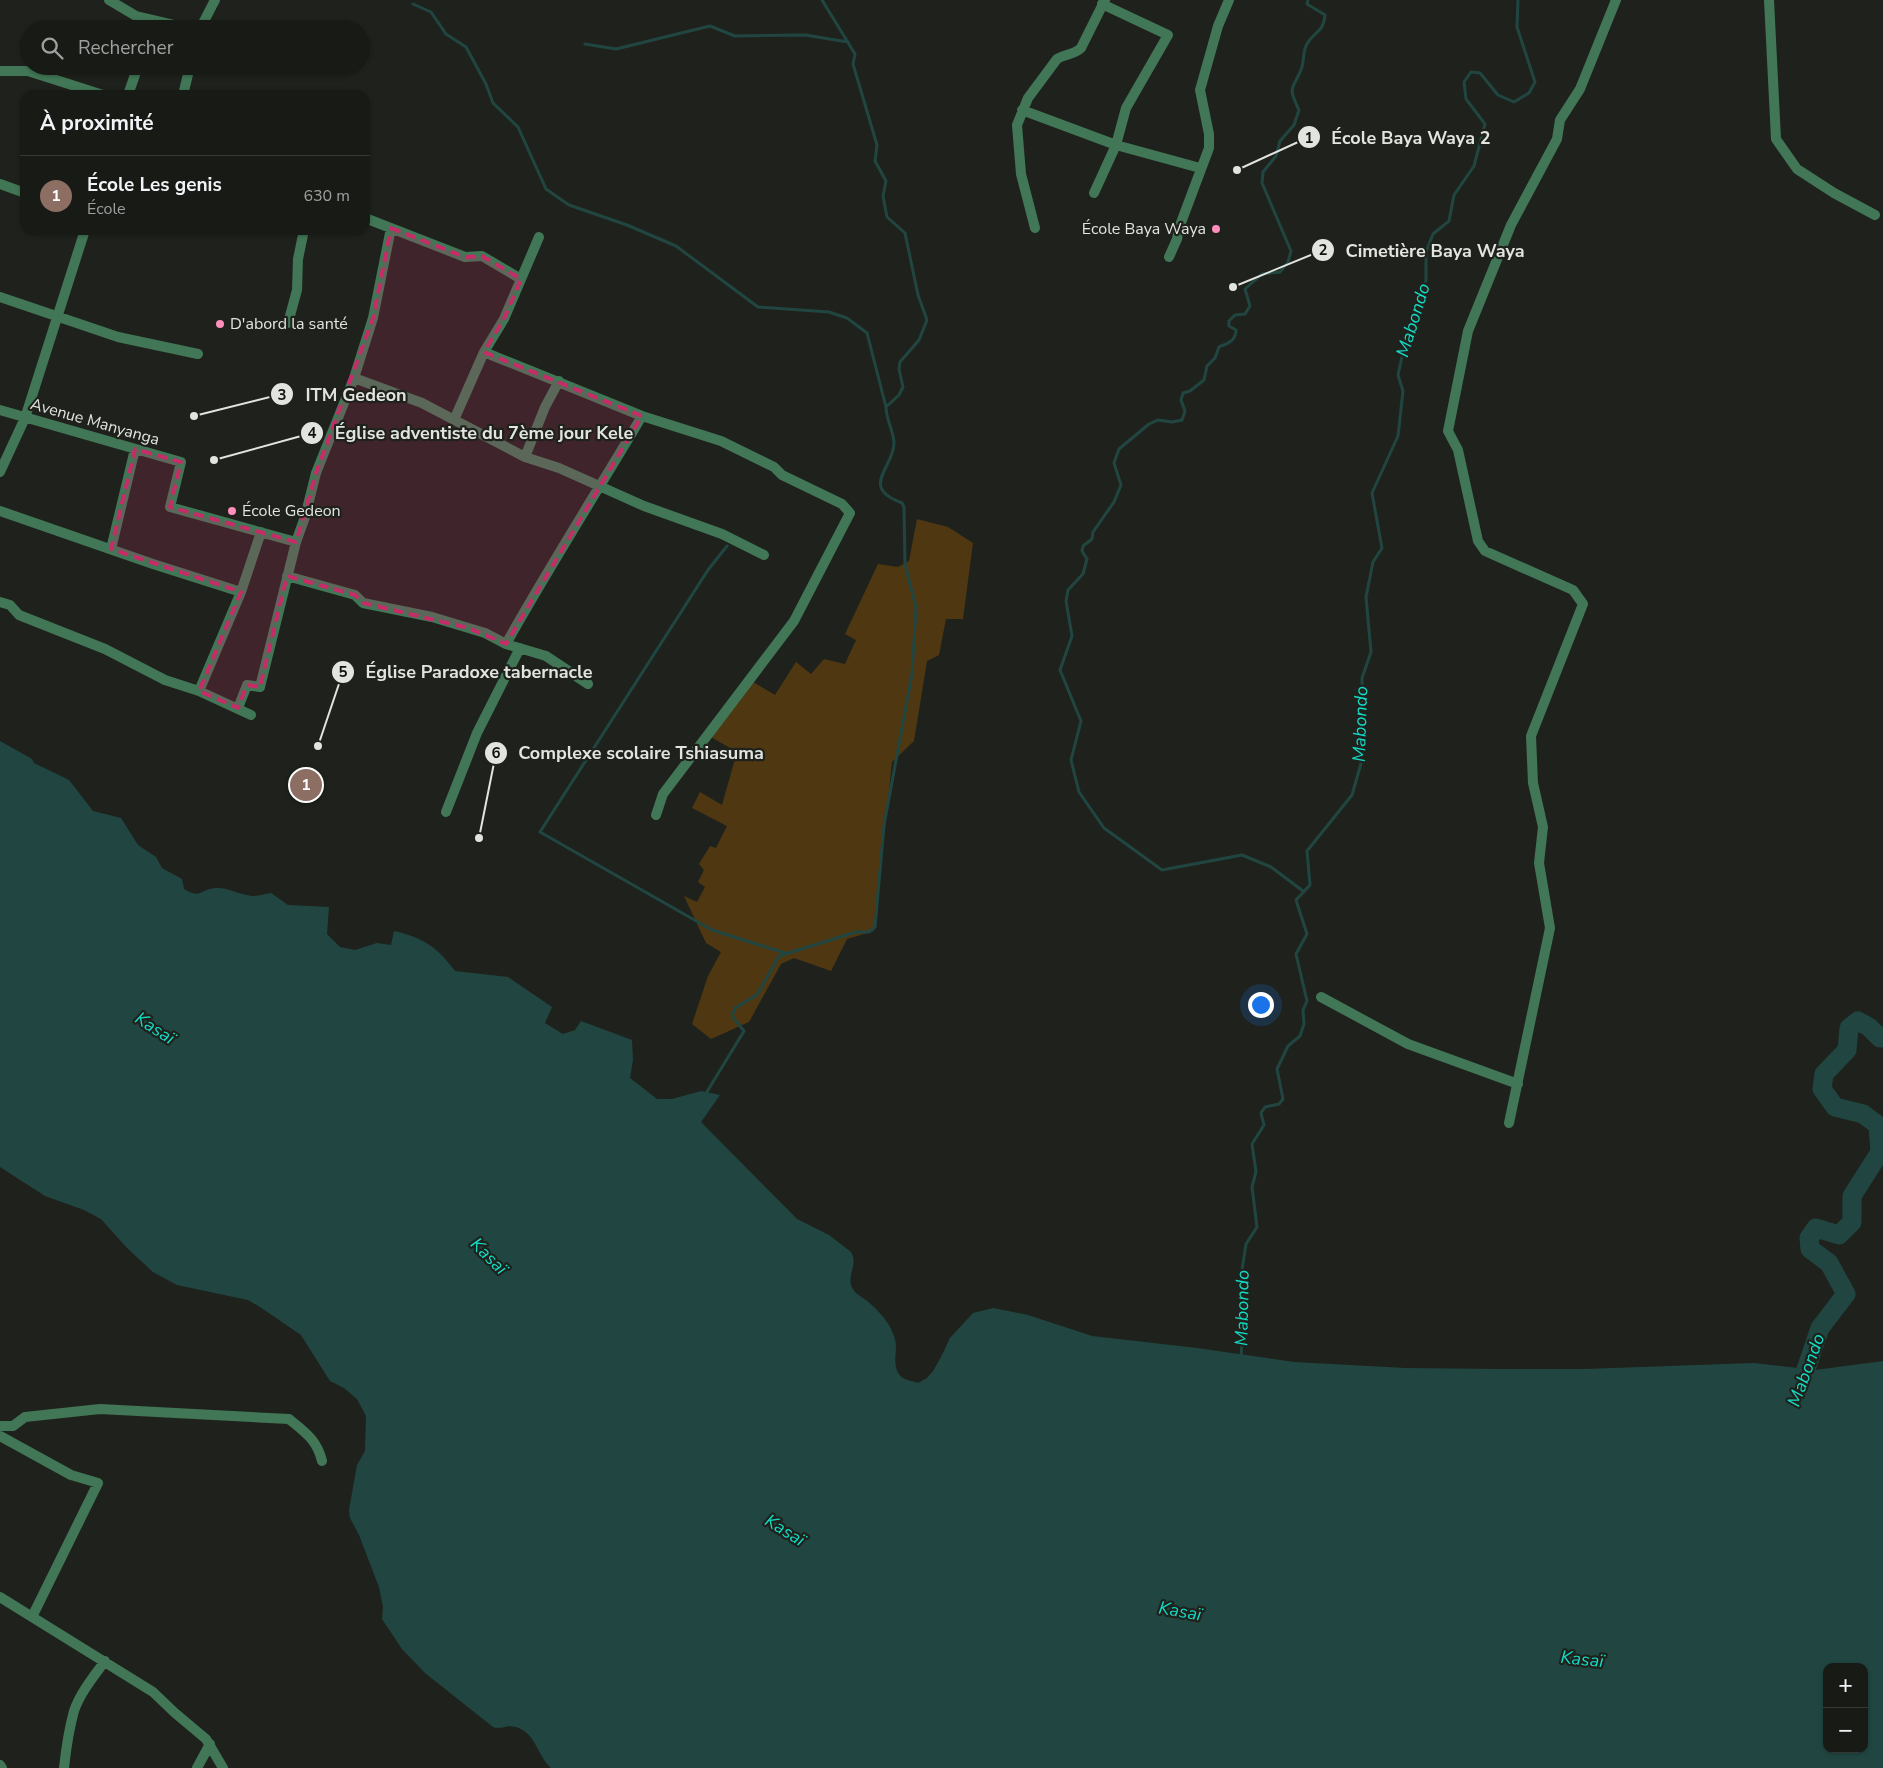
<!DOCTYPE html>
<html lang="fr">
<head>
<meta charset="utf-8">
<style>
	:root { --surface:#171a15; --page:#242722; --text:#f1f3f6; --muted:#9ea1a0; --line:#363834; --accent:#db2777 }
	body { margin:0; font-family:"Nunito Sans",sans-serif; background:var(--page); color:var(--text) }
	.controls { position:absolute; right:15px; bottom:15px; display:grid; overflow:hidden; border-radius:10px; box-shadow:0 1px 4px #0004 }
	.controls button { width:45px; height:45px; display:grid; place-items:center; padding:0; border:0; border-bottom:1px solid var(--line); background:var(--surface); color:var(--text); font:25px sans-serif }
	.you { position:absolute; left:1260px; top:1004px; width:18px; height:18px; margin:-12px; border:4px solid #fff; border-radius:50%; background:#1a73e8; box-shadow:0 0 0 8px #1a73e833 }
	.badge { display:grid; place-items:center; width:32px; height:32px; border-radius:50%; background:var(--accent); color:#fff; font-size:16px; font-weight:700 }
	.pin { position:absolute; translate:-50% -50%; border:2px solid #fff; box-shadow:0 1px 5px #0006 }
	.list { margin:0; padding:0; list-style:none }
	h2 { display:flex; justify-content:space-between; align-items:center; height:65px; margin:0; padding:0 20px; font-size:21px }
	h2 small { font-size:16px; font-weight:400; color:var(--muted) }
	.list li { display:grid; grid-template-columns:32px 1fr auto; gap:15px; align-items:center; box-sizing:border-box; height:80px; padding:0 20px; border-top:1px solid var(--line) }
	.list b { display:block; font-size:19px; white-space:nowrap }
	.list p { margin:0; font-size:16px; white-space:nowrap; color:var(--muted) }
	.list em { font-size:16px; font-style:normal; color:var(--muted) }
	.icon { flex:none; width:28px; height:28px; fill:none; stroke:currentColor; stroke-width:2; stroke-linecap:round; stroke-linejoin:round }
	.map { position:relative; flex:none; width:1883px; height:1768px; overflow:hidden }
	.search { position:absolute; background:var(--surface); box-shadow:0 1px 4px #0004; left:20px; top:20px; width:350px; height:55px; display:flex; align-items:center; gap:12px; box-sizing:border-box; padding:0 18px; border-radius:28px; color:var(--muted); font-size:19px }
	.panel { position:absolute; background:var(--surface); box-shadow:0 1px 4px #0004; left:20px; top:90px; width:350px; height:145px; border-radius:15px }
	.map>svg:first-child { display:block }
</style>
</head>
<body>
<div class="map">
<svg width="1883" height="1768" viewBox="0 0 1883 1768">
	<rect width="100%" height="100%" fill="#1f221c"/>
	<path fill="#4f3711" d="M917,519l31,8 25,16 -10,76h-17l-7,36 -12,6 -13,80 -22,21 -18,169 -27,8 -16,32 -37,-13 -13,6 -32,58 -38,17 -19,-15 16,-48 13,-24 -15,-9 -22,-47 13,6 8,-15 -7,-5 6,-12 -5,-6 11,-18 6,2 11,-22 -35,-18 8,-16 22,13 15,-53 -26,-15 42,-55 22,13 21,-33 15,12 13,-15 21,5 11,-24 -11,-6 33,-70 20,3 11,-6z"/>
	<path fill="#214641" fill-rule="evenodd" d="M0,741l32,18 2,4 35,17 24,31 28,7 17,27 18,12 6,11 20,11 2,10c18,11 17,-1 33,-1 12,0 23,7 35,8 6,0 13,-2 19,-3l17,12 41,2 -2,27 13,13 15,3 22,-7 14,2 3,-14c30,7 43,16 61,40l53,6 44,30 -7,16 18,11 12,-4 6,-9 51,19 1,20 -3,18 27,21h15l29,-8 19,4 -19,27 96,97 32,16 22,17c7,11 -3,22 0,33 3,9 10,11 16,16 8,6 19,18 23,26 3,6 6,13 6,19 0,10 -4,24 7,32 4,3 11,3 15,5l9,-5 6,-7 8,-14 9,-19 23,-25 20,-5 35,7 64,21 105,12 97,14 111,6 92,1h88l169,-6 61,7 68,-9v407h-1332c-14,-13 -15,-35 -35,-41 -9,-3 -15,3 -23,0l-68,-54 -23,-24 -20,-30 1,-12 -4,-20 -20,-52 -9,-17 -1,-8 8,-45 8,-14 1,-35 -9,-17 -13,-11 -14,-7 -29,-46 -41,-28 -12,-7 -71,-15 -24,-13 -26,-24 -26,-29 -17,-9 -39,-14 -45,-29zM1827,1667h37v82h-37z"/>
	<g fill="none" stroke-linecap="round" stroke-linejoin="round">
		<path stroke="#214641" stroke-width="3" d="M413,4l18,8 15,22 20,13 20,37 7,19 25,24 28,62 23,16 58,20 49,21 82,61 71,5 18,6 20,15 19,74
			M585,44l31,5 94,-23 25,10 70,-1 43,7
			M727,546l-19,24 -168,262 172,98 73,23
			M1303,891l-32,-24 -29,-12 -80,15 -58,-42 -25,-36 -8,-32 10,-39 -21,-51 12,-34 -6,-35 2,-11 15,-16 4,-15 -5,-8 1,-5 9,-7 1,-7 21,-30 7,-17 -7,-22 5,-14 30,-25 9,-4 14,2 10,-2 3,-9 -4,-11 2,-7 7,-2 14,-11 3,-14 8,-8 4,-11c9,-4 17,-6 17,-17l-7,-4v-5l6,-6 10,-1 5,-8 -5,-17 17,-15 18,-2 8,-10 3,-11 -29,-68 1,-11 13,-16 4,-15 14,-16 5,-15c-13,-26 -5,-20 3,-43 2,-7 1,-17 5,-23 7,-13 16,-10 18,-29l-18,-11 1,-4
			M705,1095l39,-64 -12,-15 3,-8 22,-13 22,-39 77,-24h13l6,-5 9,-102 28,-151 4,-67 -11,-42 -1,-58 -2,-4c-44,-16 -7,-36 -8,-61 -1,-12 -8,-23 -8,-35l13,-12 4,-8 -4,-18 1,-7 19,-22 8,-20 -9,-25 -13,-62 -18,-16 -4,-21 3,-15 -11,-20 2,-16 -24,-81 2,-10 -33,-54
			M1241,1358l3,-57 -4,-18 6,-39 11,-17 -5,-40 4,-15 -4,-28 12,-19 -3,-12 4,-6 14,-3 4,-5 -6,-30 11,-23 12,-10 4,-12 -1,-14 4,-9 -11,-47 11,-20 -11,-34 14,-15 -3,-34 45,-56 10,-35v-82l9,-26 -5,-55 7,-35 9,-14 -10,-55 26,-57 5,-45 -5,-16 10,-46 10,-14 8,-35v-28l7,-18 16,-13 5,-26 20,-29 11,-42 -19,-25 -2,-17 7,-10 9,1 18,22 16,7 15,-9 6,-11 -18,-55 1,-27"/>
		<path stroke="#214641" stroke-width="19" d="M1798,1393l22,-65 26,-34 -17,-31 -19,-14 -1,-11 7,-10 23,7 13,-13v-26l28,-44 -2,-27 -15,-11 -28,-7 -13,-18 2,-15 23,-24 2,-22 9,-7 11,6 11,11 3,-1"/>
		<path stroke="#417756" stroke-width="10" d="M109,0l27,16 56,13
			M1769,0l7,139 21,30 37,24 41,22
			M200,29l15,-29
			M0,71h28l75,24
			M128,95l10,-29
			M183,95l7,-29
			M1022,110l94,35 84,23
			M0,184l25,9
			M1094,193l22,-48 10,-37 42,-73 -66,-31
			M365,218l100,39 17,-1 39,23
			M1035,228l-14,-54 -4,-49 11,-27 29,-39c7,-5 17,-4 24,-11l24,-48
			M1169,257l8,-18 2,-11 30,-80v-14l-9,-44 18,-64 11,-26
			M0,297l118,40 80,17
			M288,323l9,-33 1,-31 6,-29
			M484,352l158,64 79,25 53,26 8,8 60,29 8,9 -56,108 -131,173 -7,21
			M354,378l68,25 103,54 34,11 85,38 78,28 42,21
			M0,410l181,52 -11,45 126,35
			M454,420l30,-68 20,-33 35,-82
			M525,457l20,-50 14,-26
			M0,472l25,-54 60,-188
			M0,511l153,53 88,28
			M111,549l24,-100
			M287,576l68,19 8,8 69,14 53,16 21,11 40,12 42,28
			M0,602l10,3 9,10 86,34 60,31 34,11 52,24
			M506,644c43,-77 91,-152 136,-228
			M199,691l42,-99 20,-60
			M238,708l9,-23 13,2 36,-145 9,-25 11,-44 38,-95 19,-60 18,-90
			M446,812l31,-79 43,-85
			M1321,997l87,47 110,40
			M1509,1123l41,-195 -11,-65 4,-36 -10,-44 -2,-47 52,-132 -10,-14 -88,-39 -7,-10 -20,-91 -10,-19 20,-100 43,-106 46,-86 3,-19 20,-31 36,-89
			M0,1426h13l12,-9 75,-8 189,10c16,13 28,21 33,42
			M0,1436l71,39 27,8 -66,134
			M0,1597l153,95 22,21 31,26 17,29
			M0,1765l2,3
			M64,1768c2,-19 5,-39 10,-57 6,-18 20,-35 31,-50
			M197,1768l13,-24"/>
	</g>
	<path fill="#c52c68" fill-opacity="0.2" stroke="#c52c68" stroke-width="4" stroke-dasharray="10 6" stroke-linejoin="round" d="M391,228l74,29 17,-1 39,23 -17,40 -20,33 158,64 -136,228 -38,-16 -105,-25 -8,-8 -68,-19 -27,111 -13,-2 -9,23 -39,-17 42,-99 -130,-43 24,-100 46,13 -11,45 126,35 20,-69 57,-155z"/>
	<g fill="#fe8ebc" stroke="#1f221c" stroke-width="2">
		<circle cx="1216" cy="229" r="5"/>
		<circle cx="220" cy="324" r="5"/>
		<circle cx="232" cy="511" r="5"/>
	</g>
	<g text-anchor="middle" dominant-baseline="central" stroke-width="4.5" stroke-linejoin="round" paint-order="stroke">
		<g font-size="16" fill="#e2e4e0" stroke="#1f221c" text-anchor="start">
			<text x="1206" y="229" text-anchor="end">École Baya Waya</text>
			<text x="230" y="324">D'abord la santé</text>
			<text x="242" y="511">École Gedeon</text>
		</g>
		<g font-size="16" fill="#e2e4e0" stroke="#1f221c">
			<text transform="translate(95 422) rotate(16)">Avenue Manyanga</text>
		</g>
		<g font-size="18" font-style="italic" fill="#12dcc6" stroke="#1f221c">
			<text transform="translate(1413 320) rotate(-73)">Mabondo</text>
			<text transform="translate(1360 724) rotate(-88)">Mabondo</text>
			<text transform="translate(155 1028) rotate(33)">Kasaï</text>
			<text transform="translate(489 1256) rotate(45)">Kasaï</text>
			<text transform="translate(1242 1308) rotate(-89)">Mabondo</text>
			<text transform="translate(1806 1370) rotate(-70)">Mabondo</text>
			<text transform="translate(785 1530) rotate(32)">Kasaï</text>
			<text transform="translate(1180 1611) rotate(10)">Kasaï</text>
			<text transform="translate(1582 1659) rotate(6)">Kasaï</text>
		</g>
	</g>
	<path fill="none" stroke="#e2e4e0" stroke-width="2" d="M1237 170L1309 137M1233 287L1323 250M194 416L282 394M214 460L312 433M318 746L343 672M479 838L496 753"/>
	<g fill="#e2e4e0" stroke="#1f221c" stroke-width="2">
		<circle cx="1237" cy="170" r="5"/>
		<circle cx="1233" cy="287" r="5"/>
		<circle cx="194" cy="416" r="5"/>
		<circle cx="214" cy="460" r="5"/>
		<circle cx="318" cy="746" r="5"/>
		<circle cx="479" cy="838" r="5"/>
		<circle cx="1309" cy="137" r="12"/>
		<circle cx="1323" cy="250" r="12"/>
		<circle cx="282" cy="394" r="12"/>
		<circle cx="312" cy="433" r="12"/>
		<circle cx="343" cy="672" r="12"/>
		<circle cx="496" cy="753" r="12"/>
	</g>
	<g font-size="15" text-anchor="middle" font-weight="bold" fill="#111">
		<text x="1309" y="143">1</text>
		<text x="1323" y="255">2</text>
		<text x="282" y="400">3</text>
		<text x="312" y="438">4</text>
		<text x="343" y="677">5</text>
		<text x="496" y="758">6</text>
	</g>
	<g font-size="18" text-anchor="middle" font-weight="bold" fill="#e2e4e0" stroke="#1f221c" stroke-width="4.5" stroke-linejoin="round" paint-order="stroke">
		<text x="1411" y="144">École Baya Waya 2</text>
		<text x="1435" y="257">Cimetière Baya Waya</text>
		<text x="356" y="401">ITM Gedeon</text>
		<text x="484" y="439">Église adventiste du 7ème jour Kele</text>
		<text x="479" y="678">Église Paradoxe tabernacle</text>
		<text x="641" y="759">Complexe scolaire Tshiasuma</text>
	</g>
</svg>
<div class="controls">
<button>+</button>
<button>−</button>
</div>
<div class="you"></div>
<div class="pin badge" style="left:306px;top:785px;background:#8d6e63">1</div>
<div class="search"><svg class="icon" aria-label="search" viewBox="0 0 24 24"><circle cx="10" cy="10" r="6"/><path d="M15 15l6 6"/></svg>Rechercher</div>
<section class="panel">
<h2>À proximité<small></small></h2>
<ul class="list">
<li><span class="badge" style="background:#8d6e63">1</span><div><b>École Les genis</b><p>École</p></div><em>630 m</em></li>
</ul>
</section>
</div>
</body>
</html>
